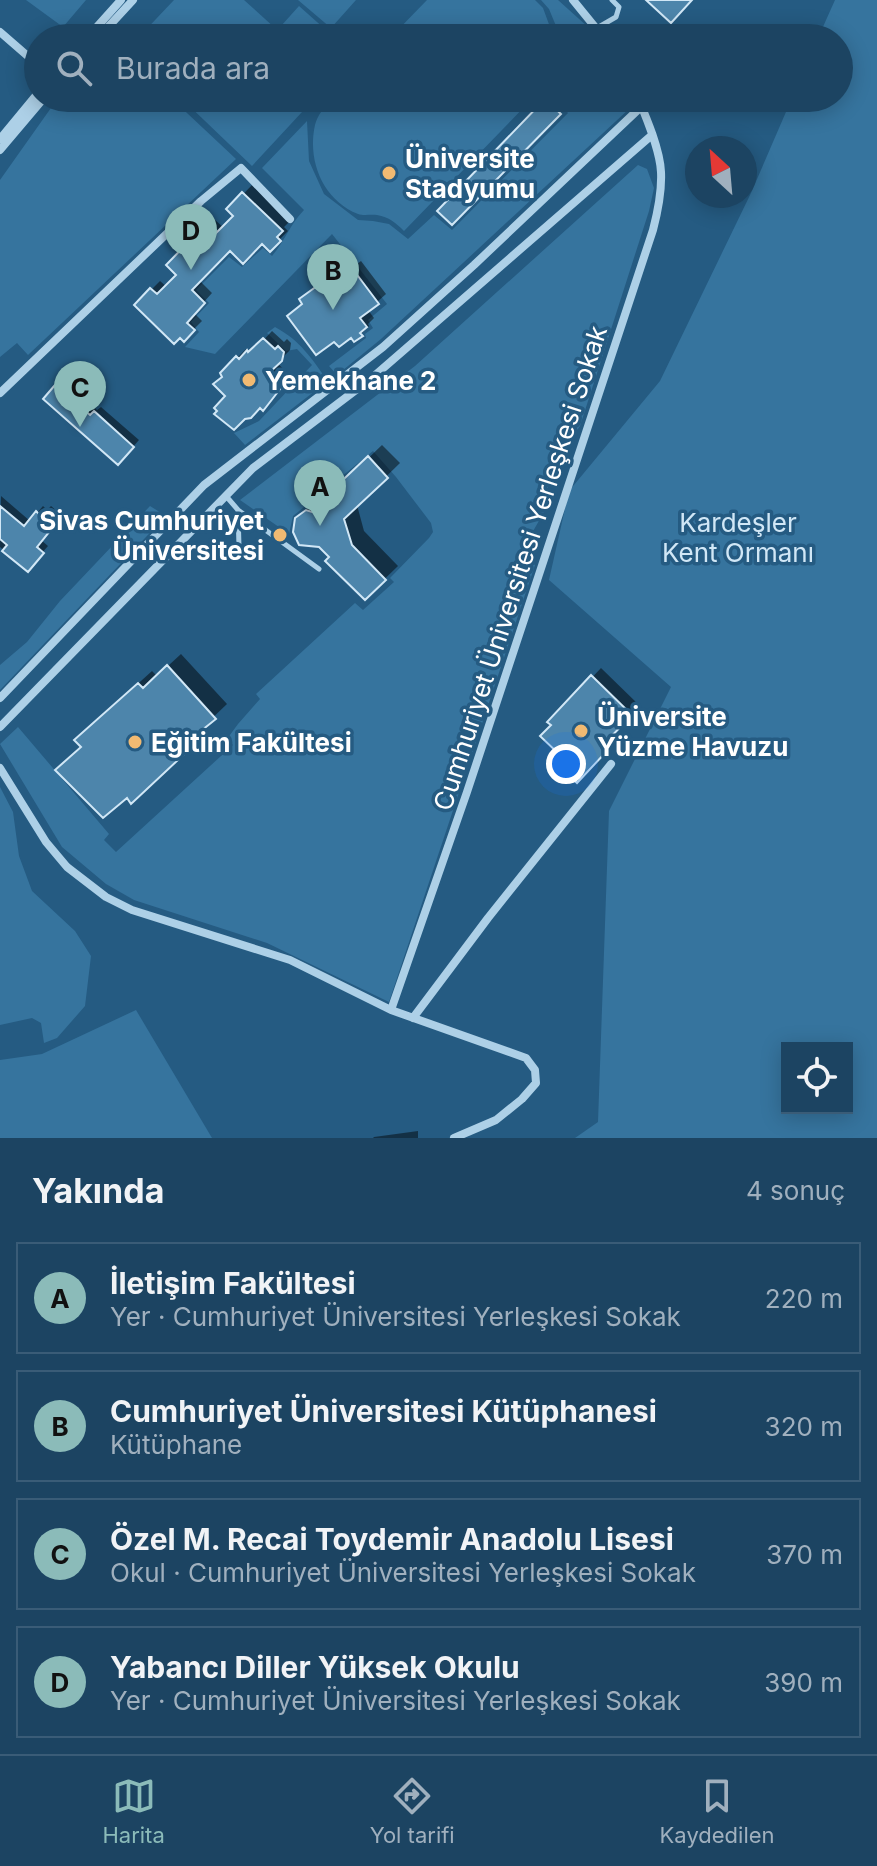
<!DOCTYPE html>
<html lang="tr">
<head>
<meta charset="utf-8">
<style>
	:root { --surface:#1c4462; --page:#254b68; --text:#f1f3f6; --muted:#a0b0be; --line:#3a5c77; --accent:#8bbbb9 }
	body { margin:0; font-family:Inter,sans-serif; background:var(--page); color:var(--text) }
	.controls { position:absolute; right:24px; bottom:24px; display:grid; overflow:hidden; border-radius:0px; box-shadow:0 4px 20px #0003 }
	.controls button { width:72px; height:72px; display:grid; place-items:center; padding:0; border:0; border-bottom:2px solid var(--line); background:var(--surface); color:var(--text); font:40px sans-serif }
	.compass { position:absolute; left:685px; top:136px; width:72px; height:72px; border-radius:50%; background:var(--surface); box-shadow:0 4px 20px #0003; rotate:334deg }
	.you { position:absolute; left:566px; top:764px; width:28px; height:28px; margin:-20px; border:6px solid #fff; border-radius:50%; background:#1a73e8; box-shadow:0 0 0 12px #1a73e833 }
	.badge { display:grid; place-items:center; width:52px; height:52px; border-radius:50%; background:var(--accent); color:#111; font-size:26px; font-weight:700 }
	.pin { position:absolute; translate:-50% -66px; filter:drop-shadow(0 2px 4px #0008) }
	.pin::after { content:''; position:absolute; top:42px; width:28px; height:24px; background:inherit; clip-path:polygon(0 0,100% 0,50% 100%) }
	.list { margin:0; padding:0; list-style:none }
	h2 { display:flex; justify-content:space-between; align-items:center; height:104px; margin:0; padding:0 32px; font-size:34px }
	h2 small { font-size:26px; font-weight:400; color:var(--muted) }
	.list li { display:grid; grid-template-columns:52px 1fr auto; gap:24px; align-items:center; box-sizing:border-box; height:112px; margin:0 16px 16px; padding:0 16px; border:2px solid var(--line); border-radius:0px }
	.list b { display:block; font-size:30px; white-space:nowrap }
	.list p { margin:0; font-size:26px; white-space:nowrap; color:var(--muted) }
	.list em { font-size:26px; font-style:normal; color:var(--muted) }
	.icon { flex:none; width:44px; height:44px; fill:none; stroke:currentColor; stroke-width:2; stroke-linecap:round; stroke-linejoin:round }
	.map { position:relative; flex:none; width:877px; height:1138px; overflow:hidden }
	.search { position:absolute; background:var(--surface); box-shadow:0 4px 20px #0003; left:24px; right:24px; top:24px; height:88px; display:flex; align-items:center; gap:20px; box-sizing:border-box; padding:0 28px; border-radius:44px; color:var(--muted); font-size:30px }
	.sheet { height:616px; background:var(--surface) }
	nav { display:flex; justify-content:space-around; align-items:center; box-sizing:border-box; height:112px; border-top:2px solid var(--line); background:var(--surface); font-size:22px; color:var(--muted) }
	nav a { display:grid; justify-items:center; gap:4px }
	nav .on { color:var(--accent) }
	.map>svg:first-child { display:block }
</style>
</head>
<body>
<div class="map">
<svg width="877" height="1138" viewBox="0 0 877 1138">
	<rect width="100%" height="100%" fill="#255b82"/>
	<path fill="#36749e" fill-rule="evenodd" d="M26,0h60l-23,27z
		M174,0h70l42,38h-148z
		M298,0h58l-25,28z
		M427,0h108l8,8 11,30h-164z
		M541,0h17l30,27 8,11h-35l-12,-29z
		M835,0h42v1138h-302l23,-16 11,-311 62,-124 -122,-107 20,-89 91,-110 91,-188 41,-95h47v-60h-21zM787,1048h60v60h-60z
		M299,6l36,32h-39l-15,-12z
		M58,98h113l65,61 -208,196 -11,-12 -17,14v-177z
		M181,98h134l-63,68z
		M331,98h202l-129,133c-8,-8 -15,-14 -27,-16 -6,-1 -13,1 -19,-1 -35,-14 -51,-53 -43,-89 2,-9 10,-19 16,-27z
		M555,98h70l4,11 -248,230 -44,36 -8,-9 37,-28 -1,-4 8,-6 -5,-8 19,-16 -55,-70 -117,120 -30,-7 14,-15 -8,-10 18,-19 -13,-13 33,-33 13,10 21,-19 9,8c13,-15 18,-32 32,-46l-42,-42 45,-47 2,40 15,33 34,26 15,1 16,3 19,15 26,-24 18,15 116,-117z
		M638,165l9,4 7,19 -5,23 -69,215 -15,21 -16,32 -5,33 -12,21 -3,28 6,4 -146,437 -122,-59 -133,-43 -28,-16 -44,-37 -62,-103 18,-17 91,107 -5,6 12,12 117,-107 -6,-6 11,-15 22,-25 -4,-5 99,-91 8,7 31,-28 -4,-4 39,-40 4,-6 -2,-9 -35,-46 -23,-26 -80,65 -4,18 -49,-34 175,-134z
		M275,327c26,14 36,31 53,54l-83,64 -11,-12 25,-12 53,-56 -15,-16 -11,2 -19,-18z
		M150,506l16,10 -166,174v-25l27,-23 33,-41z
		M0,787l13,25 6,44 13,35 43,40 16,25 -6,50 -28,32 -13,5 -3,-20 -9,-5 -32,7z
		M136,1010l76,128h-212v-78l42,-6z"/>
	<path fill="#0007" d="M252,185l38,36 -6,6 4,4 -18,18 -8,-7 -32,6 -31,32 13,13 -18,20 8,8 -18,18 -48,-34 24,-24 7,6 12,-12 -10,-10 45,-46 10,9 12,-12 -7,-7z
		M361,261l25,33 -18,16 6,8 -6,6 1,2 -8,8 -10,1 -62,-19 15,-13 -2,-4 8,-8 27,-20 4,5z
		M272,331l12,11 3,-3 4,4 -1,7 -13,13 13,12 -19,25 -27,17 -16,-21 -4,-20 -2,-3 24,-24 2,3 8,-8 2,2z
		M63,380l34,30 4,-3 38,33 -15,17 -78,-58z
		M382,445l18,18 -43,42 7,26 34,35 -33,32 -68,-79 13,-14 11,-7 17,6 -8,-9z
		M1,496l29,25 13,-15 4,4 4,-4 7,6 -4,4 5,3 -18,21 7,6 -21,24 -27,-23z
		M181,654l46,50 -23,22 3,4 -13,12 -63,59 -48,-55 7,-19 62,-56 5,5z
		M601,668l38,37 -31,33 5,4 -37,38 -13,-25 -9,-30 -4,-3z
		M418,1131v7h-45l1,-1z"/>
	<path fill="#4d85ab" stroke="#d1e7f6" stroke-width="2" d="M646,0h46l-21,23z
		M545,99l16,15 -109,111 -15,-14z
		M242,192l41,39 -6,6 4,4 -11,11 -8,-8 -19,20 -13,-13 -38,39 13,13 -18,20 8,7 -11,12 -4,-4 -6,6 -40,-39 16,-17 7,6 19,-19 -10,-10 38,-39 10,9 19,-19 -7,-7z
		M352,268l27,36 -19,14 7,9 -7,6 3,3 -9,6 -3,-4 -12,9 -5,-5 -18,13 -29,-39 15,-12 -3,-5 29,-21 4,5z
		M263,338l12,11 3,-3 6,6 -2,9 -12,11 14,12 -21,27 -3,-3 -9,10 -6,1 -11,11 -20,-16 3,-3 -3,-3 11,-12 -12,-12 9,-7 -2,-4 16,-17 3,3 8,-9 1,2z
		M55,385l35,30 4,-4 40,36 -16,18 -75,-66z
		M368,456l20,22 -44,41 8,26 34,35 -21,20 -40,-39 4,-4 -10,-10 -20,-2 -6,-13 2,-14 11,-8 13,4 14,-13 -6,-6z
		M0,506l24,20 12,-15 4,4 4,-4 9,8 -3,4 4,3 -17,21 7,6 -16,19 -26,-21 5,-6 -7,-6z
		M167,665l49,54 -25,20 4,5 -64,60 -4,-6 -24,20 -48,-48 26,-23 -7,-7 64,-57 5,5z
		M591,675l41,40 -31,32 5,5 -29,31 -23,-21 6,-7 -20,-19 11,-11 -4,-3z"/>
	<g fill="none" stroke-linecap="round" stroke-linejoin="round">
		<path stroke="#add0e7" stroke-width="5" d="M597,28l19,-11 3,-10 -7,-7
			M226,496l12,14 1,37
			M238,510l81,59"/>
		<path stroke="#add0e7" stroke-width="8" d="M573,0l31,38
			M0,32l38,33
			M87,38l34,-38
			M98,38l35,-38
			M0,139l38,-46
			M0,150l44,-52
			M0,393l201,-192 40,-33 49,51
			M0,698l204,-213 179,-138 91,-82 168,-159
			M0,727l253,-259 120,-91 279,-242
			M0,768l46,74 21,25 39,30 26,13 158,50 101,50 135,48 9,12 1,13 -14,16 -26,21 -42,18
			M391,1010l76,-218 186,-562c5,-19 9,-38 8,-58 -1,-22 -14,-53 -23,-74
			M413,1018l75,-100 123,-154"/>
	</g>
	<g fill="#f1ba72" stroke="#255b82" stroke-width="3">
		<circle cx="389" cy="173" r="8"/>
		<circle cx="249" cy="380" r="8"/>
		<circle cx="280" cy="535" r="8"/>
		<circle cx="581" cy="731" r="8"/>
		<circle cx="135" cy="742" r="8"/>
	</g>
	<g text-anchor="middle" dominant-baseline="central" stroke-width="7" stroke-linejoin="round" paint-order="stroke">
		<g font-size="26" font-weight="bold" fill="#fff" stroke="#255b82" text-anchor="start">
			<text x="405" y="158">Üniversite<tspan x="405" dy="30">Stadyumu</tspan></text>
			<text x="265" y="380">Yemekhane 2</text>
			<text x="264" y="520" text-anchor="end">Sivas Cumhuriyet<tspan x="264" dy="30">Üniversitesi</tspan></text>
			<text x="597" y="716">Üniversite<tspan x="597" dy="30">Yüzme Havuzu</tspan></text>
			<text x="151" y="742">Eğitim Fakültesi</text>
		</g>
		<g font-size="26" fill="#d1e7f6" stroke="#255b82">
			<text x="738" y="522">Kardeşler<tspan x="738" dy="30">Kent Ormanı</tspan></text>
		</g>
		<g font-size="26" fill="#fff" stroke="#255b82">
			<text transform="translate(520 568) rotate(-72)">Cumhuriyet Üniversitesi Yerleşkesi Sokak</text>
		</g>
	</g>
</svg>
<div class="controls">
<button><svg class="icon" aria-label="locate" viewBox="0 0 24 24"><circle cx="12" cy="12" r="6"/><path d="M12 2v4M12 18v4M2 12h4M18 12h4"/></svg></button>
</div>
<svg class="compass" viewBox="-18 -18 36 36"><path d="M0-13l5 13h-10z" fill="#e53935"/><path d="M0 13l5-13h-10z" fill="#a0b0be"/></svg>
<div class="you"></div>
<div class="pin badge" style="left:320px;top:526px">A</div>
<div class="pin badge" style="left:333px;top:310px">B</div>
<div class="pin badge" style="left:80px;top:427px">C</div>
<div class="pin badge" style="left:191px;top:270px">D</div>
<div class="search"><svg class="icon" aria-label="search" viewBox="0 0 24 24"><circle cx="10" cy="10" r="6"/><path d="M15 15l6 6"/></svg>Burada ara</div>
</div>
<section class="sheet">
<h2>Yakında<small>4 sonuç</small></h2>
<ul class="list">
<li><span class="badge">A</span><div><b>İletişim Fakültesi</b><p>Yer · Cumhuriyet Üniversitesi Yerleşkesi Sokak</p></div><em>220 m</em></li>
<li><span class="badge">B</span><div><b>Cumhuriyet Üniversitesi Kütüphanesi</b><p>Kütüphane</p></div><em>320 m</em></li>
<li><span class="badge">C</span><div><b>Özel M. Recai Toydemir Anadolu Lisesi</b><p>Okul · Cumhuriyet Üniversitesi Yerleşkesi Sokak</p></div><em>370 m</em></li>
<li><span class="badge">D</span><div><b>Yabancı Diller Yüksek Okulu</b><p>Yer · Cumhuriyet Üniversitesi Yerleşkesi Sokak</p></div><em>390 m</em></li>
</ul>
</section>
<nav>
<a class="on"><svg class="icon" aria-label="map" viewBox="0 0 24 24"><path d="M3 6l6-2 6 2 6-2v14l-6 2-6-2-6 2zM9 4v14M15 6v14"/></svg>Harita</a>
<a><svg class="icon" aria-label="directions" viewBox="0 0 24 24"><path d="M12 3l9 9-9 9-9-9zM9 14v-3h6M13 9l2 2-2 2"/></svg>Yol tarifi</a>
<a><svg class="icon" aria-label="saved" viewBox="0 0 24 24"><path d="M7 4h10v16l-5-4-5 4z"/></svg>Kaydedilen</a>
</nav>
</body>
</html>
